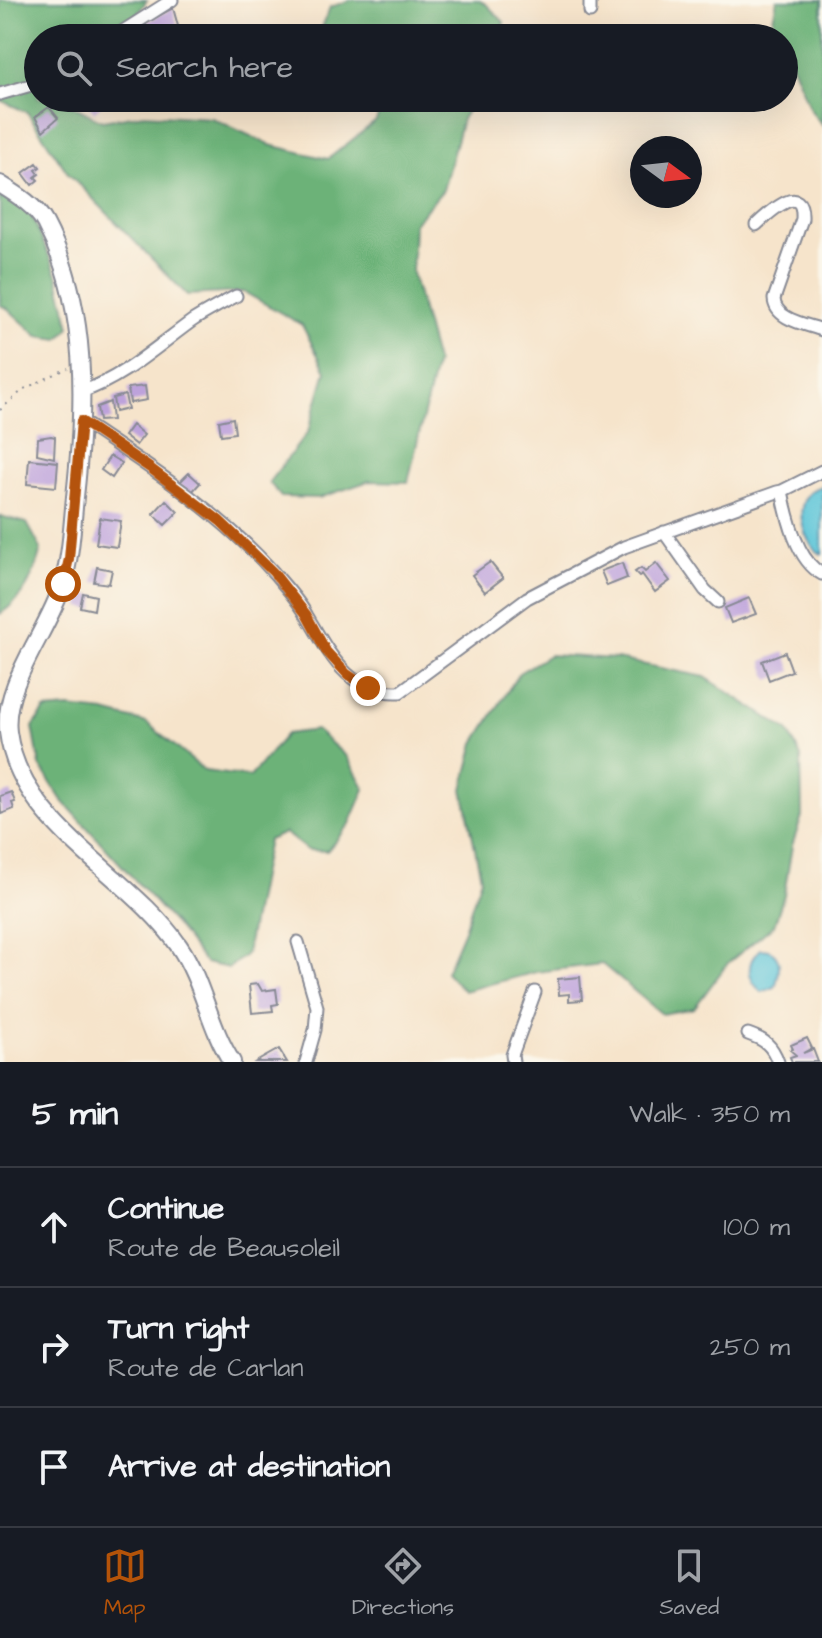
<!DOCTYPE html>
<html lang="en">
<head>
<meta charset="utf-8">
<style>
	:root { --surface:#171b24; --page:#20242c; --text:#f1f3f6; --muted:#9ea1a6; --line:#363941; --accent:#b45309 }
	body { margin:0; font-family:"Architects Daughter",sans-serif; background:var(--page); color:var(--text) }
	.compass { position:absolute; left:630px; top:136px; width:72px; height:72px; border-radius:50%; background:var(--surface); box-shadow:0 8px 32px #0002; rotate:105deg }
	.stop { position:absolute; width:24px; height:24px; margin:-18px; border:6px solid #b45309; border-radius:50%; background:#fff }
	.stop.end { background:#b45309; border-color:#fff; box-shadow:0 2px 8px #0008 }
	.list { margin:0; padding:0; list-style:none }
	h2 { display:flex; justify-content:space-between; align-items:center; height:104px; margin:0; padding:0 32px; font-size:34px }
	h2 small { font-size:26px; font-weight:400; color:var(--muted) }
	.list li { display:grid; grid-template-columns:52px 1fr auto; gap:24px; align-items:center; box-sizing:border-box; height:120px; padding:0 32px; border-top:2px solid var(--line) }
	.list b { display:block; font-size:30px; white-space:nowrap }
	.list p { margin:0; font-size:26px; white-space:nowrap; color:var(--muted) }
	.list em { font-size:26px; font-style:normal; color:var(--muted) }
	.icon { flex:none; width:44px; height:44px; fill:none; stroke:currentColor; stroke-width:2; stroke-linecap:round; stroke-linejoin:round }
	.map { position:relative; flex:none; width:822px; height:1062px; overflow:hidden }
	.search { position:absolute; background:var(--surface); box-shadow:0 8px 32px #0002; left:24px; right:24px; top:24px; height:88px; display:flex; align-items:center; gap:20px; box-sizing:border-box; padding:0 28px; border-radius:44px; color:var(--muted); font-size:30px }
	.sheet { height:464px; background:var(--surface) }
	nav { display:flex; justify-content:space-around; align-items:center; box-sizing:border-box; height:112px; border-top:2px solid var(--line); background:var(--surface); font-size:22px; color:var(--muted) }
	nav a { display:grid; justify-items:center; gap:4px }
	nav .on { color:var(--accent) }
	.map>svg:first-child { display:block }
</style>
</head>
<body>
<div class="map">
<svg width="822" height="1062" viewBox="0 0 822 1062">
	<rect width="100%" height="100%" fill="#fbf7ec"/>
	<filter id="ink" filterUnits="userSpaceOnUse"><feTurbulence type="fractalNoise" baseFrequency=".0125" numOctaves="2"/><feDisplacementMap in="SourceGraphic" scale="16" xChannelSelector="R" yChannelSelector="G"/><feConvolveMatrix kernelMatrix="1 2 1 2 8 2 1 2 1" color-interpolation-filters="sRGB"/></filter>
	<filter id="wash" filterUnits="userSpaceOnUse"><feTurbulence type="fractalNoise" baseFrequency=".006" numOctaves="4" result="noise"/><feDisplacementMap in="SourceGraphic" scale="32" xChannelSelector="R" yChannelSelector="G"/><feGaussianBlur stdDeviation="1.8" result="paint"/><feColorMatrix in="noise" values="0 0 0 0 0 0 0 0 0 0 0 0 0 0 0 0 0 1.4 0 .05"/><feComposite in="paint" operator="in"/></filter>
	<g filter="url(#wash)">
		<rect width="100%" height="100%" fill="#f6e4cb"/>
		<path fill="#6cb278" stroke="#44706b" stroke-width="2" d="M0,0h147l-26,38h-83v60h30l3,7 31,16 42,-7 68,4 58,27 58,14 48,-38 7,-19 -4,-4h96l-13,21 -19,71 -29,33 -2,50 24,89 -28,120 -39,-1 -50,17 -38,-1 -12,-15 39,-50 18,-61 -24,-46 -58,-33 -57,3 -119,-122 -41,-61 -27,-12z
			M352,0h126l8,4 18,18 -4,16h-182l12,-31z
			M777,0h45v125l-12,-16 -26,-64v-7h-3l-8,-19z
			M0,196l30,16 27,62 13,53 -11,12 -21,-3 -31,-28 -7,-3z
			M0,516l27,7 14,26c-7,28 -17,49 -41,65z
			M549,655l68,4 88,18 83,54 13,26 1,59 -10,30 -8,49 -10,30 -46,38 -34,45 -32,6 -60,-50 -66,8 -72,19 -18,-19 18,-42 17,-52 -18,-89 12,-46 44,-70z
			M69,708l36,4 42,11 58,48 45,6 36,-43 30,-4 31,27 18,32 -15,35 -23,27 -20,-1 -22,-17 -17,7 -22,114 -17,14 -24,-5 -31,-40 -113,-124 -21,-33 -7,-39 12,-17z"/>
		<path fill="#5cc5d8" stroke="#3c7a9b" stroke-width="2" d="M822,486v68c-20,-9 -34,-60 0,-68z
			M760,949c23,0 21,20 15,38l-13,5c-15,-12 -17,-29 -2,-43z"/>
		<g id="blocks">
			<path fill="#bda2db" d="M173,8l5,18 -26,12 -7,-15z
				M82,98h27l-15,14z
				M49,107l9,11 -15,13 -8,-14z
				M37,163l3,4 -4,3 3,4 -4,3 3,3 -6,5 -9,-12z
				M145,386l2,14 -17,3 -2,-15z
				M125,395l3,14 -13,3 -2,-14z
				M110,402l2,18 -13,1 -2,-14z
				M233,418l2,15 -14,2 -2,-14z
				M132,425l12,10 -8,10 -12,-9z
				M51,436l4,1 -1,21 -17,-4 1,-16z
				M110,456l12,7 -10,15 -11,-8z
				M29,459l29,3 -2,25 -29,-3z
				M189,473l11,10 -10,11 -12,-10z
				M166,500l12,12 -13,13 -12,-11z
				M100,518l21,3 -4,26 -21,-3z
				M490,562l13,16 -18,14 -13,-17z
				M622,563l5,15 -20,8 -6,-15z
				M656,563l14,18 -15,11 -13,-18 -3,2 -4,-4 6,-4 4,4z
				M97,567l15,3 -3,14 -15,-2z
				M83,593l13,3 -2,14 -14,-3z
				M749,598l7,16 -25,9 -6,-15z
				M785,652l7,19 -23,9 -7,-19z
				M11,792l4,10 -3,1 2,6 -13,5 -1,-18z
				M580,977l2,23 -13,1v-7l-10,1 -1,-16z
				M258,984l4,7 14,-2 2,15 -6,1 1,6 -21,2 -3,-28z
				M807,1038l5,10 -9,5 10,-4 5,13h-26l-2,-5 6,-2 -6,-5 3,-1 -2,-4z
				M279,1049l8,13h-31z"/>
		</g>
	</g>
	<g filter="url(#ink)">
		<use href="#blocks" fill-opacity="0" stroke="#888a94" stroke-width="2"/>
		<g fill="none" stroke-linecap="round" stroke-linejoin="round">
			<g stroke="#888a94" stroke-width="15">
				<path id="street" d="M590,12v-12
					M112,38l60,-38
					M0,94l38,-11
					M756,225c12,-11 48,-46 46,-6l-28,80c1,21 32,25 48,31
					M81,392c42,-14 75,-45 111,-71 14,-9 29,-17 44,-25
					M81,421c67,45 139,91 193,152 11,13 25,28 33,43 24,40 41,78 93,76l127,-94 97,-51 153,-55 5,-1c5,26 15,70 40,83
					M782,491l40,-20
					M664,532l41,58 13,12
					M298,942l19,65 -2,23 -9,32
					M748,1034c17,6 24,11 30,28
					M513,1062l-1,-7 23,-63"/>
			</g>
			<g stroke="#888a94" stroke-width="20">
				<path id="secondary" d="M0,184c16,10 36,22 45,39 44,83 40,183 30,274 -3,30 -4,60 -13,89 -14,45 -60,99 -54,146 12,94 122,142 171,214 24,35 30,81 53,116"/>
			</g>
			<path stroke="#888a94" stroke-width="2" stroke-dasharray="2 6" stroke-linecap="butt" d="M0,410l24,-21 44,-21"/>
			<use href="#street" stroke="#fff" stroke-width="11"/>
			<use href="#secondary" stroke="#fff" stroke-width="16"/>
		</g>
	</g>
	<g fill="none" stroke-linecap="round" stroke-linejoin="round" filter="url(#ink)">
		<path stroke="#b45309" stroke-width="10" d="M63,584l6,-25 12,-138 69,47 70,53 53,51 33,42 20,37 21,23 21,14"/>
	</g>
</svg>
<svg class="compass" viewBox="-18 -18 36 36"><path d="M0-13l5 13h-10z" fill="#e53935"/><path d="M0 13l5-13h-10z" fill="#9ea1a6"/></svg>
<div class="stop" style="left:63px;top:584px"></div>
<div class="stop end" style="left:368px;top:688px"></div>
<div class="search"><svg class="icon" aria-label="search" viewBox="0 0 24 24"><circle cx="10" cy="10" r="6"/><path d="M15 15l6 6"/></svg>Search here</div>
</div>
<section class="sheet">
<h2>5 min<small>Walk · 350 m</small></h2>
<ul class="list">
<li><svg class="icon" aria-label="ahead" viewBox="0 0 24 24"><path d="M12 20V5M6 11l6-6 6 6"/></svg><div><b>Continue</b><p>Route de Beausoleil</p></div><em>100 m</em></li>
<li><svg class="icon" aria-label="right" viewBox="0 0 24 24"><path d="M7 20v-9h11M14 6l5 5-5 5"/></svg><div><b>Turn right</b><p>Route de Carlan</p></div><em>250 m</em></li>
<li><svg class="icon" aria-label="arrive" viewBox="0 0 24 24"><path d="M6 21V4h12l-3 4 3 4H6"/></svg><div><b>Arrive at destination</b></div></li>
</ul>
</section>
<nav>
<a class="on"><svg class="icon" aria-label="map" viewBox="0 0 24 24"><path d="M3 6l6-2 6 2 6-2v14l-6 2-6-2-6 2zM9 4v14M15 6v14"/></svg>Map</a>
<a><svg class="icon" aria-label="directions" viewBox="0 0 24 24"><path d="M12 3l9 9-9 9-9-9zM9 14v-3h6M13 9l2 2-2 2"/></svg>Directions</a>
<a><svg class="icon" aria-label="saved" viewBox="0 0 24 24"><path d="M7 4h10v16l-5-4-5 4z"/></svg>Saved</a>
</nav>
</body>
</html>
